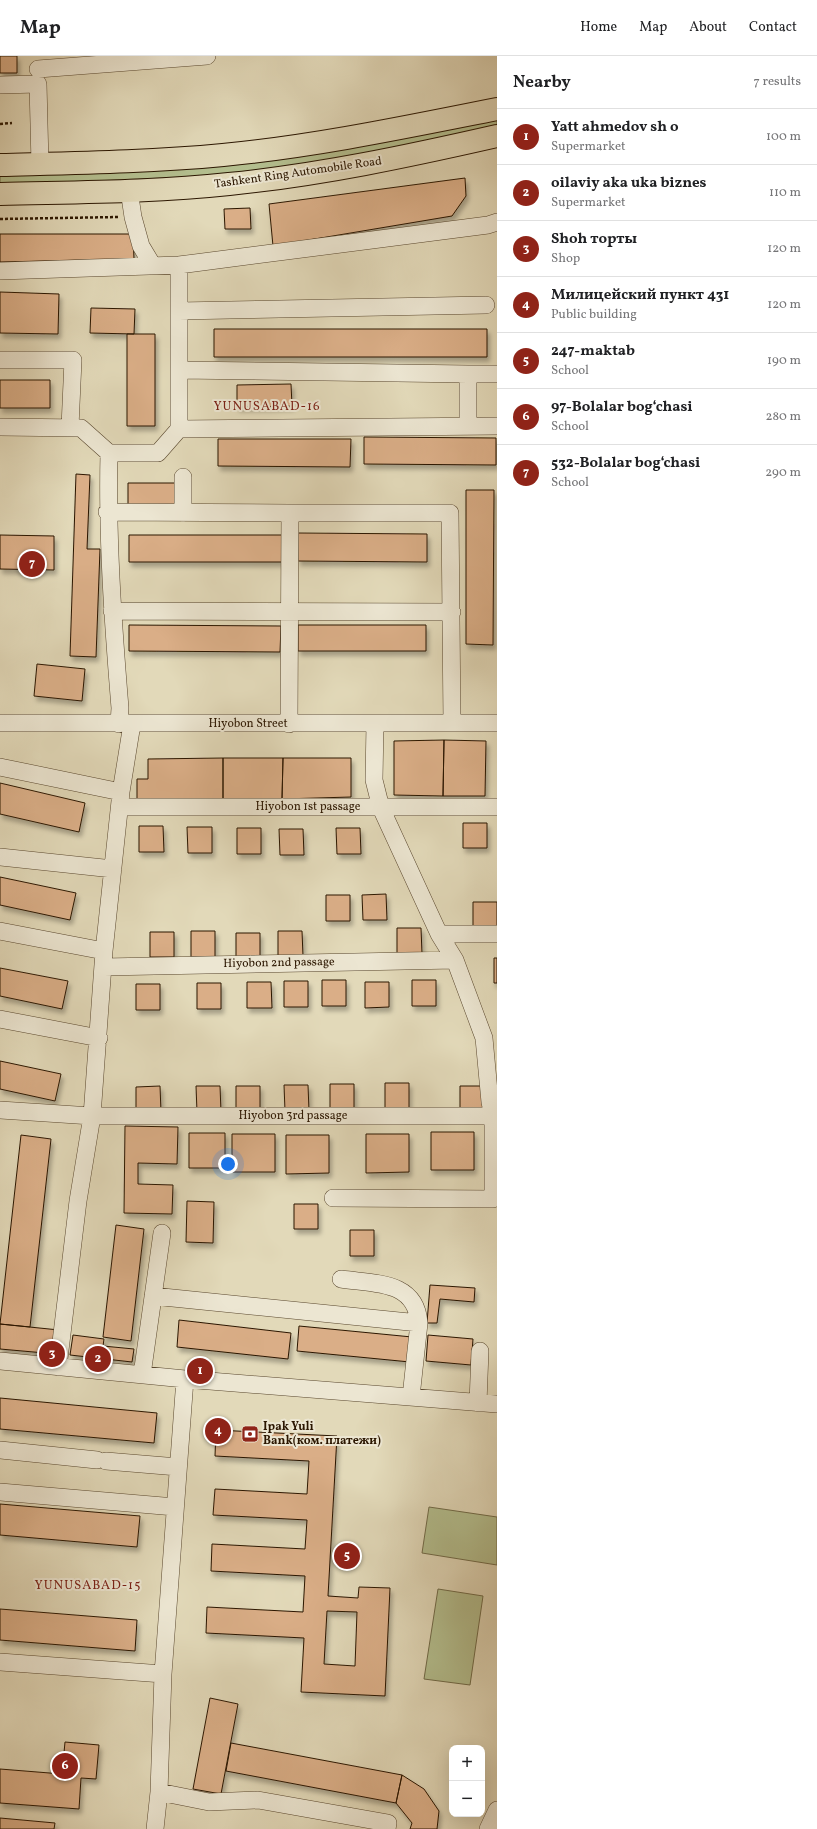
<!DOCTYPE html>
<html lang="en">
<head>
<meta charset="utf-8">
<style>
	:root { --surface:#fff; --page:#f2f2f2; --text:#202124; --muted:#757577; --line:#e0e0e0; --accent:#8f2418 }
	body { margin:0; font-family:Vollkorn,serif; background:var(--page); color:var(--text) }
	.controls { position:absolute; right:12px; bottom:12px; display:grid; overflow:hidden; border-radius:8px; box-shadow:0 4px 16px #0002 }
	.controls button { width:36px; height:36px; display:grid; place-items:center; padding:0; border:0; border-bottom:1px solid var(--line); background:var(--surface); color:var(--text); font:20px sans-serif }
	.you { position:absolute; left:228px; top:1108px; width:14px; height:14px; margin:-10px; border:3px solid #fff; border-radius:50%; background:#1a73e8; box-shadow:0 0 0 6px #1a73e833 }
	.badge { display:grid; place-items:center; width:26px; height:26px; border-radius:50%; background:var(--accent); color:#fff; font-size:13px; font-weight:700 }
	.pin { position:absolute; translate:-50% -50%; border:2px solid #fff; box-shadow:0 1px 4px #0006 }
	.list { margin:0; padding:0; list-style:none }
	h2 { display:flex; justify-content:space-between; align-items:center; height:52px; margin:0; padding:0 16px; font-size:17px }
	h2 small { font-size:13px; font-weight:400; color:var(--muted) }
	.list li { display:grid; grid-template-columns:26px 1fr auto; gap:12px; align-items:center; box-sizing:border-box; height:56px; padding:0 16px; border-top:1px solid var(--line) }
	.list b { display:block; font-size:15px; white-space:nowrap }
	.list p { margin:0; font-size:13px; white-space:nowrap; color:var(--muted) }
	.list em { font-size:13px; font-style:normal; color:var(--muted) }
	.map { position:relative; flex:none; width:497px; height:1773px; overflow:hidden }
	header { display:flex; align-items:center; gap:24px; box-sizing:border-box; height:56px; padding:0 20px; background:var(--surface); border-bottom:1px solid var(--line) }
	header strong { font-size:19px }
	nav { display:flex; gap:22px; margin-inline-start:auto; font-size:14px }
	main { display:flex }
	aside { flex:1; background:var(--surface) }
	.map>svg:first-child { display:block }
</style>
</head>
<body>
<header>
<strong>Map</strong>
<nav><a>Home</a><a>Map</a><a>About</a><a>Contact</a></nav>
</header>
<main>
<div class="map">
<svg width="497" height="1773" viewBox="0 0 497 1773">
	<defs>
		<filter id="shadow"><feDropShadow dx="2.5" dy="4.5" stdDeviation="2" flood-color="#0004"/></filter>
	</defs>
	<rect width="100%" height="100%" fill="#e2d9b9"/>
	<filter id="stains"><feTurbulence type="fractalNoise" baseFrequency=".005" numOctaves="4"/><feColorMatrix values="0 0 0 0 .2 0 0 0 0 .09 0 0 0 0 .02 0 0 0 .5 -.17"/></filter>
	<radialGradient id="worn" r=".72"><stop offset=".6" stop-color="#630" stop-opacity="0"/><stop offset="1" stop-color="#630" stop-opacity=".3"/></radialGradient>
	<path fill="#b4bf8f" stroke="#706a48" d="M497,62v11l-82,17 -181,29 -234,10v-10z
		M429,1451l68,10v48l-75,-12z
		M438,1533l45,7 -13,89 -46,-6z"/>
	<path fill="#daae87" stroke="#2b1600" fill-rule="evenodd" filter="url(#shadow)" d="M0,0h17v17h-17z
		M465,122l1,18 -14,20 -179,30 -4,-42z
		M250,152l1,21h-26l-1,-20z
		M0,178h133l1,25 -134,3z
		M0,236l59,2 -1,40 -58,-1z
		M91,252l44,1 -1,25 -44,-1z
		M214,273h273v28h-273z
		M127,278h28v92h-28z
		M0,324h50v28h-50z
		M291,328l1,22 -55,1v-22z
		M364,381l132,1v27l-132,-1z
		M218,383h133l-1,28 -132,-1z
		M76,418l14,1 -3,74h13l-4,108 -26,-1z
		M128,427h49v23h-49z
		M466,434h28l-1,155 -27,-1z
		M298,477l129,1v28l-129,-1z
		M0,479l54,1v34l-54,-1z
		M129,479h154v27h-154z
		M129,569l152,1 -1,26 -151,-1z
		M298,569h128v26h-128z
		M37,608l48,5 -3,32 -48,-5z
		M444,684l42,1 -1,55h-42z
		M444,684l-1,56 -49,-1v-54z
		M223,702h60l-1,41h-59z
		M223,702v41l-86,1v-21h11v-20z
		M283,702h68v39l-69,2z
		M0,727l85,20 -6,29 -79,-18z
		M463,767h24v25h-24z
		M139,770h24l1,26h-25z
		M187,771h25v26h-24z
		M237,772h24v26h-24z
		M336,772h24l1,26h-24z
		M279,773h24l1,26h-24z
		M0,821l76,16 -6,27 -70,-15z
		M386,838l1,26h-24l-1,-25z
		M326,839h24v26h-24z
		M473,846h24v26h-24z
		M397,872h24l1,26h-25z
		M191,875h24v26h-24z
		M278,875h24l1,25h-25z
		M150,876h24v25h-24z
		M236,877h24v25h-24z
		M494,902h3v25h-3z
		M0,912l68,13 -6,28 -62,-13z
		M322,924h24v26h-24z
		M412,924h24v26h-24z
		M284,925h24v26h-24z
		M247,926h24l1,26h-25z
		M365,926h24v25l-24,1z
		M197,927h24v26h-24z
		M136,928h24v26h-24z
		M0,1005l61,13 -6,27 -55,-12z
		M385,1027h24v26h-24z
		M330,1028h24v26h-24z
		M284,1029h24l1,26h-24z
		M160,1030l1,26h-25v-25z
		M196,1030h24l1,26h-24z
		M236,1030h24v26h-24z
		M460,1030h24v26h-24z
		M125,1070l53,1 -1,37 -39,-1v21l35,1 -1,29 -48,-1z
		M431,1076h43v38h-43z
		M189,1077h36v35h-36z
		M232,1078h43v38h-43z
		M366,1078h43v38l-43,1z
		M21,1079l30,4 -21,188 -30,-3z
		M286,1079h43v38l-43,1z
		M187,1145l27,1 -1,41 -27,-1z
		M294,1148h24v25h-24z
		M116,1169l28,4 -13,112 -28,-4z
		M350,1174h24v26h-24z
		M430,1229l45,3 -1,14 -34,-3 -3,24h-10z
		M179,1264l112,13 -3,26 -111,-12z
		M0,1268l59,6 -3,24 -56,-5z
		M299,1270l113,11 -2,25 -113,-11z
		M73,1279l31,4 -1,7 31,3 -2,13 -62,-7z
		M428,1279l45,4 -2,26 -45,-4z
		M0,1342l157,15 -3,30 -154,-14z
		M216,1374l121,6 -9,160 30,2 1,-11 31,1 -5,108 -84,-4 3,-54 -98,-5 1,-26 96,5 2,-36 -94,-5 1,-27 93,5 2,-29 -94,-5 2,-26 92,5 2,-33 -94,-5zM327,1555l30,1 -2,54 -31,-2z
		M0,1448l140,12 -3,31 -137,-12z
		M0,1553l137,11 -2,31 -135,-11z
		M210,1642l28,6 -17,90 -28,-5z
		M65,1686l34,3 -3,34 -15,-1 -2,31 -79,-6v-34l62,5z
		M231,1687l171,32 -6,28 -170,-32z
		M402,1719l22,14 15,22 -2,18h-27l2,-6 -16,-20z
		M0,1762l55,5 -1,6h-54z"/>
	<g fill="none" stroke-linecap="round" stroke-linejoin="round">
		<g stroke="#59472e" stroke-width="18">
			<path id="minor" d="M38,13l169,-13
				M0,29l38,-1 2,80
				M129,134l4,27 8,29 12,20
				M0,215l179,-6 309,-40 9,-3
				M179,255l307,-6
				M0,304h73l-3,67
				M179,314l289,4v52
				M468,318h29
				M0,371l81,1 28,25h49l21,-24v-164
				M179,373l318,-3
				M109,397c-2,85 4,170 11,255l-1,16
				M183,421v36
				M107,456l183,1
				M112,555l340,1
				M0,667h497
				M289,668l1,-211h160l2,210
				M0,711l121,25
				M120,751h377
				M0,801l113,12
				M0,875l104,20
				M439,878h58
				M104,911l351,-7
				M0,963l99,19
				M0,1054l92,6h401
				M333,1142l160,1v-83l-3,-14 -6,-64 -29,-78 -16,-26 -58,-126 -7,-28 1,-56
				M341,1223c33,5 75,1 78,44l-8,74
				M153,1240l266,27
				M0,1305l185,18 312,25
				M58,1311l20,-166 14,-85 12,-165 17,-159 11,-68
				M142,1319l20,-142
				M478,1347l2,-52
				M0,1394l97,10
				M106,1405l72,6
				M0,1436l175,15
				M0,1606l163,12
				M159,1736l50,10 49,-2 130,23 -1,6
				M155,1773l4,-37 4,-118 22,-295
				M488,1773l9,-19"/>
		</g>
		<g stroke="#2b1600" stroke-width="24">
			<path id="highway" d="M0,109c75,-2 149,-3 223,-10 93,-9 183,-28 274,-46
				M0,138c76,-2 154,-2 229,-10 91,-9 180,-28 268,-48"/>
		</g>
		<path stroke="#2b1600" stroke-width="2.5" stroke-dasharray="3 2" stroke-linecap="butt" d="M0,68l12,-1
			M0,163l118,-2"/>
		<use href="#minor" stroke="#ece6d2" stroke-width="17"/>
		<use href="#highway" stroke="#e2d9b9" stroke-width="22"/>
	</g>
	<defs>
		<g id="bank-square" transform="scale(0.9)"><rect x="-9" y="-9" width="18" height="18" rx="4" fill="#8f2418" stroke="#ece6d2"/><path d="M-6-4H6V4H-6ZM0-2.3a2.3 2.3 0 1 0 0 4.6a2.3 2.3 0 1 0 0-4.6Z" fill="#fff"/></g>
	</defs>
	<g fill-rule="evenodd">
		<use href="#bank-square" x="250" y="1378"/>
	</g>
	<g text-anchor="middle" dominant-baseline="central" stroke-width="4" stroke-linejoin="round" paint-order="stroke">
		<g font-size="12" fill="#2b1600" stroke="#ece6d2">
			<text transform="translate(298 117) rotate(-8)">Tashkent Ring Automobile Road</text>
			<text x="248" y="668">Hiyobon Street</text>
			<text x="308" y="751">Hiyobon 1st passage</text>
			<text transform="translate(279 907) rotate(-1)">Hiyobon 2nd passage</text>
			<text x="293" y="1060">Hiyobon 3rd passage</text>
		</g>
		<g font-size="12" font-weight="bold" fill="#2b1600" stroke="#ece6d2" text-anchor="start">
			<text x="263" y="1371">Ipak Yuli<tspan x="263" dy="14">Bank(ком. платежи)</tspan></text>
		</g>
		<g font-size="13" letter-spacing="1" fill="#7a1f14" stroke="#ece6d2">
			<text x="267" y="351">YUNUSABAD-16</text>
			<text x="88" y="1530">YUNUSABAD-15</text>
		</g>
	</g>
	<rect width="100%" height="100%" filter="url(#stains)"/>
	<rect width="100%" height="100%" fill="url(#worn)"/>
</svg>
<div class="controls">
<button>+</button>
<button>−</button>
</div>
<div class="you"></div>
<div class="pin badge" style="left:200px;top:1315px">1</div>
<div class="pin badge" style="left:98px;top:1303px">2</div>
<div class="pin badge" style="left:52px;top:1298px">3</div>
<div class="pin badge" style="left:218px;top:1375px">4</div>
<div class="pin badge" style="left:347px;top:1500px">5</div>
<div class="pin badge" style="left:65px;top:1710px">6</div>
<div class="pin badge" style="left:32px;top:508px">7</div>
</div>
<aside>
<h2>Nearby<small>7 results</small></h2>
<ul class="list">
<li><span class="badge">1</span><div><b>Yatt ahmedov sh o</b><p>Supermarket</p></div><em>100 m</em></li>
<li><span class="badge">2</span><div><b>oilaviy aka uka biznes</b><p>Supermarket</p></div><em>110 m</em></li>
<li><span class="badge">3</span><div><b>Shoh торты</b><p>Shop</p></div><em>120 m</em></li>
<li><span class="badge">4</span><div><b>Милицейский пункт 431</b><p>Public building</p></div><em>120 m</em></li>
<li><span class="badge">5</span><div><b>247-maktab</b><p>School</p></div><em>190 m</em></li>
<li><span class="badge">6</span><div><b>97-Bolalar bogʻchasi</b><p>School</p></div><em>280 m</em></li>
<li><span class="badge">7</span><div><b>532-Bolalar bogʻchasi</b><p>School</p></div><em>290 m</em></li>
</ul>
</aside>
</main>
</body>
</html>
